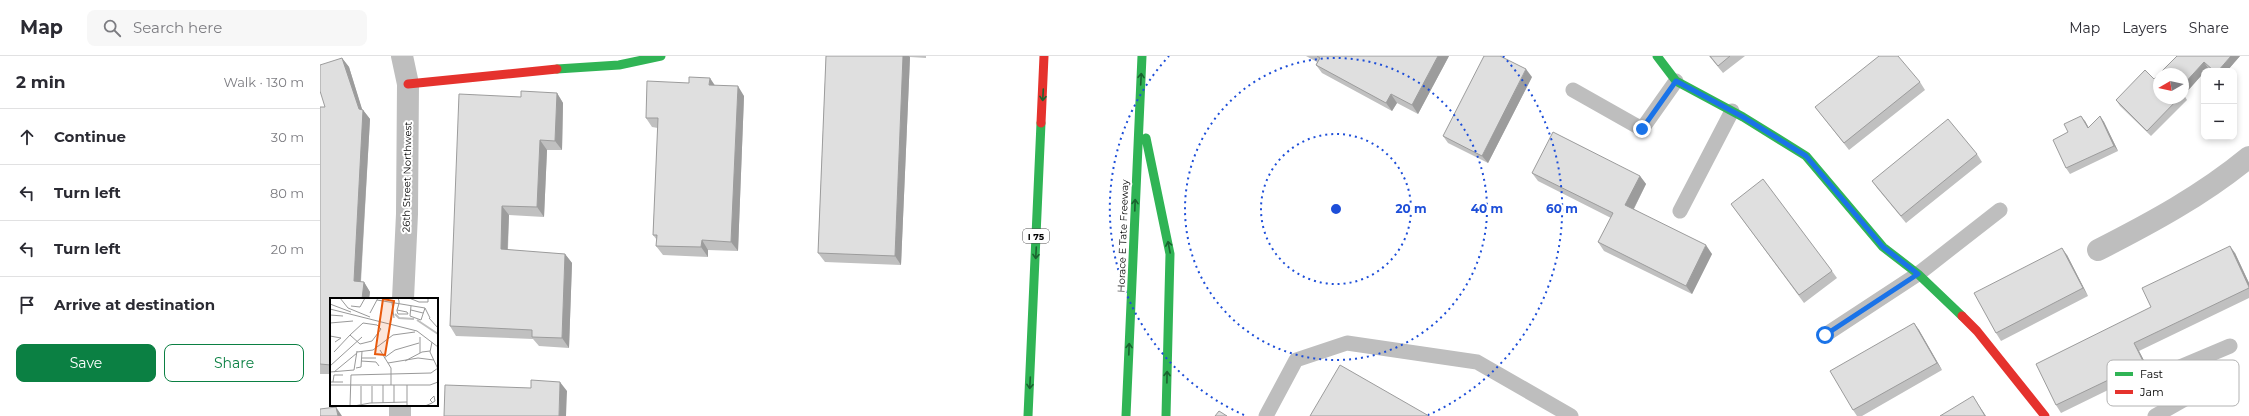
<!DOCTYPE html>
<html lang="en">
<head>
<meta charset="utf-8">
<style>
	:root { --surface:#fff; --page:#f7f7f7; --text:#2b2b33; --muted:#7c7c81; --line:#e1e1e2; --accent:#0b8043 }
	body { margin:0; font-family:Montserrat,sans-serif; background:var(--page); color:var(--text) }
	.controls { position:absolute; right:12px; top:12px; display:grid; overflow:hidden; border-radius:8px; box-shadow:0 2px 6px #0003 }
	.controls button { width:36px; height:36px; display:grid; place-items:center; padding:0; border:0; border-bottom:1px solid var(--line); background:var(--surface); color:var(--text); font:20px sans-serif }
	.compass { position:absolute; left:1833px; top:12px; width:36px; height:36px; border-radius:50%; background:var(--surface); box-shadow:0 2px 6px #0003; rotate:261deg }
	.stop { position:absolute; width:12px; height:12px; margin:-9px; border:3px solid #1a73e8; border-radius:50%; background:#fff }
	.stop.end { background:#1a73e8; border-color:#fff; box-shadow:0 1px 4px #0008 }
	.list { margin:0; padding:0; list-style:none }
	h2 { display:flex; justify-content:space-between; align-items:center; height:52px; margin:0; padding:0 16px; font-size:17px }
	h2 small { font-size:13px; font-weight:400; color:var(--muted) }
	.list li { display:grid; grid-template-columns:26px 1fr auto; gap:12px; align-items:center; box-sizing:border-box; height:56px; padding:0 16px; border-top:1px solid var(--line) }
	.list b { display:block; font-size:15px; white-space:nowrap }
	.list em { font-size:13px; font-style:normal; color:var(--muted) }
	.actions { display:flex; gap:8px; padding:12px 16px }
	.actions a { flex:1; padding:9px 0; border:1px solid var(--accent); border-radius:8px; text-align:center; font-size:14px; color:var(--accent) }
	.actions .main { background:var(--accent); color:#fff }
	.icon { flex:none; width:22px; height:22px; fill:none; stroke:currentColor; stroke-width:2; stroke-linecap:round; stroke-linejoin:round }
	.map { position:relative; flex:none; width:1929px; height:360px; overflow:hidden }
	header { display:flex; align-items:center; gap:24px; box-sizing:border-box; height:56px; padding:0 20px; background:var(--surface); border-bottom:1px solid var(--line) }
	header strong { font-size:19px }
	nav { display:flex; gap:22px; margin-inline-start:auto; font-size:14px }
	.search { width:280px; height:36px; background:var(--page); display:flex; align-items:center; gap:10px; box-sizing:border-box; padding:0 14px; border-radius:8px; color:var(--muted); font-size:15px }
	main { display:flex }
	aside { flex:1; background:var(--surface) }
	.map>svg:first-child { display:block }
</style>
</head>
<body>
<header>
<strong>Map</strong>
<div class="search"><svg class="icon" aria-label="search" viewBox="0 0 24 24"><circle cx="10" cy="10" r="6"/><path d="M15 15l6 6"/></svg>Search here</div>
<nav><a>Map</a><a>Layers</a><a>Share</a></nav>
</header>
<main>
<aside>
<h2>2 min<small>Walk · 130 m</small></h2>
<ul class="list">
<li><svg class="icon" aria-label="ahead" viewBox="0 0 24 24"><path d="M12 20V5M6 11l6-6 6 6"/></svg><div><b>Continue</b></div><em>30 m</em></li>
<li><svg class="icon" aria-label="left" viewBox="0 0 24 24"><path d="M17 20v-9H6M10 6l-5 5 5 5"/></svg><div><b>Turn left</b></div><em>80 m</em></li>
<li><svg class="icon" aria-label="left" viewBox="0 0 24 24"><path d="M17 20v-9H6M10 6l-5 5 5 5"/></svg><div><b>Turn left</b></div><em>20 m</em></li>
<li><svg class="icon" aria-label="arrive" viewBox="0 0 24 24"><path d="M6 21V4h12l-3 4 3 4H6"/></svg><div><b>Arrive at destination</b></div></li>
</ul>
<div class="actions"><a class="main">Save</a><a>Share</a></div>
</aside>
<div class="map">
<svg width="1929" height="360" viewBox="0 0 1929 360">
	<rect width="100%" height="100%" fill="#fff"/>
	<g fill="none" stroke-linecap="round" stroke-linejoin="round">
		<path stroke="#bebebe" stroke-width="15" d="M1253,34l69,39 34,-48
			M1360,155l52,-100
			M1505,279l93,-61 82,-64
			M946,360l30,-56 51,-17 130,19 94,54
			M1835,360l30,-17 -12,-29 57,-24"/>
		<path stroke="#bebebe" stroke-width="22" d="M82,0l6,28 -1,130 -4,85
			M1778,194c53,-27 105,-55 151,-93
			M80,349v11"/>
		<path stroke="#30b455" stroke-width="9" d="M1337,0l19,25 67,36 63,39 77,91 35,27 44,42
			M237,13l62,-4 42,-9
			M826,82l24,116 -4,162
			M708,360l13,-293
			M806,360l16,-360"/>
		<path stroke="#e5322d" stroke-width="9" d="M88,28l149,-15
			M721,67l3,-67
			M1642,260l15,15 68,85"/>
	</g>
	<path fill="#c0c0c0" fill-rule="evenodd" d="M506,0h100v2l-16,-1 -9,208 -76,-3 -7,-9z
		M986,0h143l-31,58 -21,-11 -5,8 -70,-38 -6,-8 1,-3z
		M1389,0h36l-22,17z
		M1857,0h63l-13,15h-15l-4,-3 -24,27 3,5 -36,36 -31,-30 -4,-6 38,-21zM1863,18v24h-24z
		M22,2l7,9 13,43h1l7,9 -9,163h3l6,10 -1,7h-38v75h-11v-267h5z
		M1212,21l-44,86 -40,-20 -5,-7z
		M1600,26l5,8 -76,60 -34,-43z
		M395,30l29,10 -6,155 -30,-1v7l-45,-2 -7,-9 1,-6 -4,-5 5,-107 -6,-1 -6,-9z
		M237,37l6,10 -1,47h-15l-3,67 -35,-2 -1,35 57,4 7,9 -3,85 -30,-2 -6,-7 -77,-3 -6,-10 71,-229z
		M1780,60l4,6 14,29 -48,23 -4,-6 2,-36 17,-11 4,7z
		M1657,98l5,8 -76,61 -29,-35 -5,-7z
		M1212,117l108,3 6,8 -12,25 78,45 -20,40 -88,-43 -6,-9 13,-24 -73,-37z
		M1411,148l101,67 5,7 -33,25z
		M1915,197l14,30v15l-110,53 10,19 -88,43 -5,-8z
		M1747,199l21,41 -87,45 -5,-8z
		M1594,267l5,7 23,40 -80,46h-5l-4,-6z"/>
	<path fill="#9c9c9c" d="M583,0h6l1,1 -9,208 -6,-9z
		M1118,0h11l-31,58 -6,-9z
		M1911,0h9l-13,15h-9z
		M22,2l7,9 14,45v-2l7,9 -10,172 -6,-10 5,-172z
		M1884,6l4,6 -24,27 -1,-1v-9z
		M1206,13l6,8 -44,86 -6,-7z
		M390,22l6,9 -7,-2z
		M418,30l6,10 -6,155 -7,-9z
		M237,37l6,10 -1,47 -7,-9z
		M1071,38l6,9 -5,8 -6,-8z
		M1761,60l4,5 7,13 -4,-6z
		M1780,60l4,6 14,29 -4,-5z
		M220,84l7,10 -3,67 -7,-10z
		M1320,120l6,8 -15,30 -6,-9z
		M182,150l7,9 -2,44 -6,-10z
		M382,184l6,10v7l-7,-10z
		M1386,189l6,9 -20,40 -6,-8z
		M1910,190l5,7 14,30v4z
		M1742,192l5,7 21,41 -5,-8z
		M245,198l7,9 -3,85 -7,-10z
		M44,226l6,10 -1,7h-7z
		M1594,267l5,7 23,40 -5,-7z
		M1814,287l5,8 10,19 -5,-7z
		M240,326l7,9 -1,25h-7z
		M1653,340l5,8 8,12h-1z
		M16,351l6,9h-4z"/>
	<path fill="#dfdfdf" stroke="#9c9c9c" d="M506,0h77l-8,200 -77,-3z
		M997,0h121l-26,49 -21,-11 -5,9 -70,-38 4,-7z
		M1164,0h16l26,13 -44,87 -39,-20z
		M1390,0h20l-12,10z
		M1559,0h19l22,26 -76,61 -29,-36z
		M1857,0h54l-13,15h-4l-10,-9 -21,23v-11h-24v24h20l-32,33 -31,-31 29,-30 9,9z
		M22,2l17,51 4,1 -9,171 10,1 -2,17h-31v66l-11,-1v-257h5l-5,-16v-26z
		M369,21l21,1 -1,7 29,1 -7,156 -29,-2 -1,7 -45,-1 1,-11h-4l5,-117h-12l1,-37 42,2z
		M201,35l36,2 -2,48 -15,-1 -3,67 -35,-1 -1,43 64,5 -3,84 -30,-1v-7l-82,-4 9,-232 62,3z
		M1761,60l7,12 12,-12 14,30 -48,22 -13,-28 15,-8 -4,-8z
		M1628,63l29,35 -76,62 -29,-35z
		M1233,76l87,44 -15,29 81,40 -20,41 -88,-44 15,-29 -81,-40z
		M1443,123l69,92 -33,24 -68,-91z
		M1910,190l19,41v1l-115,55 10,20 -88,42 -20,-41 115,-57 -9,-19z
		M1742,192l21,40 -87,45 -22,-40z
		M1594,267l23,40 -84,47 -23,-39z
		M1020,309l89,51h-119z
		M211,324l29,2 -1,34h-115l1,-31 86,3z
		M1653,340l12,20h-45z
		M16,351l2,9h-18v-7z
		M899,355l8,5h-12z"/>
	<defs><path id="oneway-shaft" d="M-6 0H5M1.5-3L5.5 0L1.5 3" fill="none" stroke-width="1.6" stroke-linecap="round" stroke-linejoin="round"/></defs>
	<g stroke="#1a632f">
		<use href="#oneway-shaft" transform="translate(821 23) rotate(-87)"/>
		<use href="#oneway-shaft" transform="translate(723 39) rotate(93)"/>
		<use href="#oneway-shaft" transform="translate(815 149) rotate(-88)"/>
		<use href="#oneway-shaft" transform="translate(849 191) rotate(-101)"/>
		<use href="#oneway-shaft" transform="translate(716 197) rotate(93)"/>
		<use href="#oneway-shaft" transform="translate(809 293) rotate(-88)"/>
		<use href="#oneway-shaft" transform="translate(847 321) rotate(-89)"/>
		<use href="#oneway-shaft" transform="translate(710 327) rotate(93)"/>
	</g>
	<g fill="none" stroke-linecap="round" stroke-linejoin="round">
		<path stroke="#1a73e8" stroke-width="5" d="M1322,73l34,-48 67,36 63,39 77,91 35,27 -93,61"/>
	</g>
	<g fill="none" stroke="#1d4ed8" stroke-width="2" stroke-dasharray="2 4">
		<circle cx="1016" cy="153" r="75"/>
		<circle cx="1016" cy="153" r="151"/>
		<path d="M924 359A226 226 0 0 1 849 0M1183 0A226 226 0 0 1 1108 359"/>
	</g>
	<g text-anchor="middle" dominant-baseline="central" stroke-width="4" stroke-linejoin="round" paint-order="stroke">
		<rect fill="#fff" stroke="#4c4c4c" stroke-width="1" x="703" y="173" width="26" height="14" rx="3"/>
		<g font-size="9" font-weight="bold" fill="#000">
			<text x="716" y="180">I 75</text>
		</g>
		<g font-size="10" fill="#000" stroke="#fff">
			<text transform="translate(87 121) rotate(-89)">26th Street Northwest</text>
			<text transform="translate(803 180) rotate(-88)">Horace E Tate Freeway</text>
		</g>
	</g>
	<g transform="translate(10 242)">
		<rect width="108" height="108" fill="#fff"/>
		<path fill="none" stroke="#bfbfbf" stroke-width="2" d="M65,16l4,4 15,1M87,22l21,14"/>
		<path fill="none" stroke="#999" stroke-width="1" d="M10,0l8,10 22,9M79,0l10,4h9v-4M47,2l48,8 5,10M62,5l2,15M0,6l21,8M21,8l9,1 5,-9M81,8l-1,10 11,4 4,-12M0,11l87,22 21,16M67,12l10,2 1,2h-10l-1,-3v-1l1,-3 1,-4v-2l-1,-3M81,12l12,3M40,15l8,-15M0,17l13,1M99,20l9,10M0,25l23,-2M33,25l14,2 4,4 -9,12 -12,3 -10,-9zM0,38l11,2 -6,4M102,44l-2,10 8,17M50,52l11,18v17M4,54l16,-17M27,54l16,-2 20,-15 22,-3M90,55v-16M32,60h14M54,60l11,-8 24,-7M31,63l15,1 3,4M75,63l17,-9 8,-1M58,65l30,-5 16,2M0,68l32,-29M26,70l5,-1 1,-16M0,74l24,-2 3,-19M4,74l23,-19M0,84h13M3,84l1,-7h9M0,87h100l8,-3M53,87v18M77,87v21M31,88v18M42,88v17M64,105v-18M20,108l1,-31 80,-2 7,-5M24,108l16,-3 37,-1M95,108l7,-3 3,-2 -1,-5 -4,4 3,3"/>
		<path fill="#e8590c" fill-opacity="0.15" stroke="#e8590c" stroke-width="2" d="M53,1l11,2 -9,54 -10,-1z"/>
		<rect width="108" height="108" fill="none" stroke="#000" stroke-width="2"/>
	</g>
	<rect x="1787" y="304" width="132" height="46" rx="6" fill="#fff" stroke="#b2b2b2" stroke-width="1"/>
	<rect x="1795" y="316" width="18" height="4" fill="#30b455"/>
	<rect x="1795" y="334" width="18" height="4" fill="#e5322d"/>
	<g font-size="11" fill="#000">
		<text x="1820" y="322">Fast</text>
		<text x="1820" y="340">Jam</text>
	</g>
	<circle cx="1016" cy="153" r="6" fill="#1d4ed8" stroke="#fff" stroke-width="2"/>
	<g font-size="12" text-anchor="middle" font-weight="bold" fill="#1d4ed8" stroke="#fff" stroke-width="4" stroke-linejoin="round" paint-order="stroke">
		<text x="1091" y="157">20 m</text>
		<text x="1167" y="157">40 m</text>
		<text x="1242" y="157">60 m</text>
	</g>
</svg>
<div class="controls">
<button>+</button>
<button>−</button>
</div>
<svg class="compass" viewBox="-18 -18 36 36"><path d="M0-13l5 13h-10z" fill="#e53935"/><path d="M0 13l5-13h-10z" fill="#7c7c81"/></svg>
<div class="stop" style="left:1505px;top:279px"></div>
<div class="stop end" style="left:1322px;top:73px"></div>
</div>
</main>
</body>
</html>
